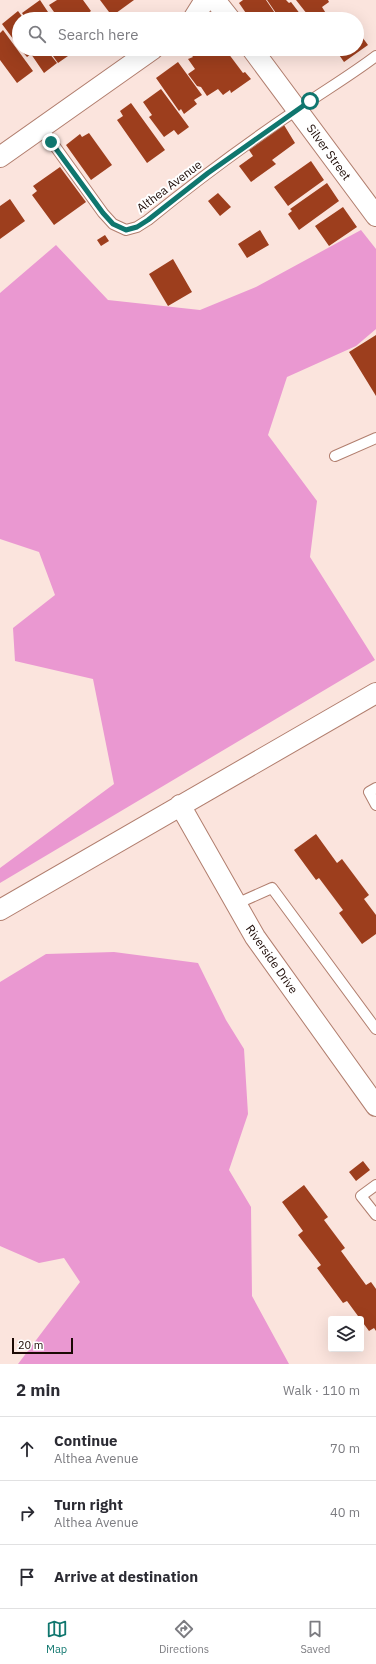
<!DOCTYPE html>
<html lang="en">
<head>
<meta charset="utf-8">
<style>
	:root { --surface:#fff; --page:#f2f2f3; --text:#2b2b33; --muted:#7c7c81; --line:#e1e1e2; --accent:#0f766e }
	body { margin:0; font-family:"IBM Plex Sans",sans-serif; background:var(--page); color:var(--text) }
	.controls { position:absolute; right:12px; bottom:12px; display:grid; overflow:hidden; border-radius:4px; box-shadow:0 4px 16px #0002 }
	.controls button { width:36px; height:36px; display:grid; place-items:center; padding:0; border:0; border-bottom:1px solid var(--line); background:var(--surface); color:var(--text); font:20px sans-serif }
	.scale { position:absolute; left:12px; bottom:10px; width:61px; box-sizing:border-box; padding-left:4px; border:2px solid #1b0904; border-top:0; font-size:11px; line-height:14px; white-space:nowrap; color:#1b0904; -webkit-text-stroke:3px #fff; paint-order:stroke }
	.stop { position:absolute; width:12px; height:12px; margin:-9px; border:3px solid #0f766e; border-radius:50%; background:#fff }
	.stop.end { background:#0f766e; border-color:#fff; box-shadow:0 1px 4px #0008 }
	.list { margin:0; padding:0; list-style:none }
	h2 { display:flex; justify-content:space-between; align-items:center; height:52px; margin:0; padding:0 16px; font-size:17px }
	h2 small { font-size:13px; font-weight:400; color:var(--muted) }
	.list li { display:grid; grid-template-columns:26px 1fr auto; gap:12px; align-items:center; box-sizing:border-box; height:64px; padding:0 16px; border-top:1px solid var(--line) }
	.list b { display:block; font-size:15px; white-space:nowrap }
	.list p { margin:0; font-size:13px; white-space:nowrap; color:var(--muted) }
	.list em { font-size:13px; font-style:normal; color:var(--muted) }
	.icon { flex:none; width:22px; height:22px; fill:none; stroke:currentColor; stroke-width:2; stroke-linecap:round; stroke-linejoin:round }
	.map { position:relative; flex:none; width:376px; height:1364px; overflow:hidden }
	.search { position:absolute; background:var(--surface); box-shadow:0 4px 16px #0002; left:12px; right:12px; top:12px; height:44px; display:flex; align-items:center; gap:10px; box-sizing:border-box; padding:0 14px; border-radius:22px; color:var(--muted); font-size:15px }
	.sheet { height:244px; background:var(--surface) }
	nav { display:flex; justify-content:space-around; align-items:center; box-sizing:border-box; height:56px; border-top:1px solid var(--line); background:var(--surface); font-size:11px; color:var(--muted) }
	nav a { display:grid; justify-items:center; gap:2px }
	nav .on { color:var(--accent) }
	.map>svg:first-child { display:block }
</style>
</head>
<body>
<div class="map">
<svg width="376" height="1364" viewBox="0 0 376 1364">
	<rect width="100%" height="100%" fill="#fbe4dd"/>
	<path fill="#ea98d1" d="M361,230l15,19v80l-20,17 -69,31 -19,58 49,66 -7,56 65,103 -375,223v-15l114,-84 -21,-105 -78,-18 -2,-33 42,-33 -16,-43 -39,-13v-246l56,-48 52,55 92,10 56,-23z
		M114,952l84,11 28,57 18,29 4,65 -19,56 22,37 1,89 37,68h-271l62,-82 -16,-24 -25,5 -39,-17v-264l46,-28z"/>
	<path fill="#9d3e1d" d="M40,0l12,18 2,-1 1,2h-29l-4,-6z
		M57,0h26l8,11 -8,6 2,2h-26l-10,-14z
		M100,0h34l-22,16z
		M243,0h23l13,19h-29l-11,-16z
		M267,0h19l3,3 2,-1 13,17h-24z
		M296,0h32l1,2 -7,5 5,8 -6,4h-10z
		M18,11l6,8h-5v28l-17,-23z
		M3,30l30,41 -16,12 -17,-23v-27z
		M357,30l11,15 -24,17 -9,-13h22z
		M20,49h26l11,14 -13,10 -13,-19 -4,3z
		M48,49h30l-20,14z
		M193,49h32l18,24 2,-1 6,7 -20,14 -1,-3 -7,5 -5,-6 -11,7 -6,-9 -4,-1 -9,-12 7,-5 -7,-10 5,-2 -4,-5z
		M278,49h11l-7,5z
		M178,62l24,33 -8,5 3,4 -13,10 -3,-5 -2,2 -23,-33z
		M161,89l28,38 -11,8 -4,-5 -10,7 -15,-20 3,-2 -9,-13z
		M131,103l34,47 -18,13 -30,-43 6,-4 -3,-5z
		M284,125l11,18 -23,17 4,4 -25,18 -12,-16 14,-10 -4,-6z
		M89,133l23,32 -21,15 -25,-35 14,-11 2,3z
		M311,161l13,19 -36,26 -14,-19z
		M60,167l26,35 -32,23 -22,-30 5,-4 -4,-5z
		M327,183l12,18 -40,29 -11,-16 4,-3 -2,-2z
		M218,193l13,14 -11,9 -12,-15z
		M10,199l15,22 -25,18v-33z
		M343,207l14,20 -28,19 -14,-20z
		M260,230l9,15 -22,13 -9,-14z
		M105,235l4,6 -8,5 -4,-6z
		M173,259l19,33 -24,14 -19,-32z
		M376,335v61l-27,-44z
		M316,834l21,29 5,-4 27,36 -5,4 12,16v19l-14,10 -23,-31 4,-3 -24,-32 -3,2 -22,-30z
		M363,1161l7,9 -14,11 -7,-9z
		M304,1185l24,32 -4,3 21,28 -4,3 25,34 5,-3 5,7v42l-2,-3 -5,3 -22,-30 -4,2 -26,-35 4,-3 -23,-30 5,-4 -21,-29z"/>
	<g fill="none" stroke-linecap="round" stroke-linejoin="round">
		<g stroke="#b17e6e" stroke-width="12">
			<path id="lane" d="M41,127l62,86 10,11 13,6 11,-3 11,-7c48,-39 98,-76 150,-111 26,-18 53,-34 78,-53
				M335,456l41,-18
				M376,788l-7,4 7,13
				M236,904l36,-16 104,141
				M376,1185l-15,11 15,19"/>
		</g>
		<g stroke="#b17e6e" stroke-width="22">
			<path id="street" d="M215,0l15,19
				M193,19l12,-19
				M252,49l124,167
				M0,157l153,-108
				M180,805l75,132 121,169
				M0,910l376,-217"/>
		</g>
		<use href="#lane" stroke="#fff" stroke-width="10"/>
		<use href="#street" stroke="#fff" stroke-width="20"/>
	</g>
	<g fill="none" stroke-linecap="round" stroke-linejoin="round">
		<path stroke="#0f766e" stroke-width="5" d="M51,142l52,71 10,11 13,6 11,-3 11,-7 60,-47 102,-72"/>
	</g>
	<g text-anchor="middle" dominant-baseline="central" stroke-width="4" stroke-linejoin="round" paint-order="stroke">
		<g font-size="12" fill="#1b0904" stroke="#fff">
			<text transform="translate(329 152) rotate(54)">Silver Street</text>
			<text transform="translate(169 186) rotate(-37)">Althea Avenue</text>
			<text transform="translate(272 959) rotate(55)">Riverside Drive</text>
		</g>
	</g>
</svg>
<div class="controls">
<button><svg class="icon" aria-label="layers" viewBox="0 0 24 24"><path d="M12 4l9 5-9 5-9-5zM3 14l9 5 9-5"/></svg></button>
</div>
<div class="scale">20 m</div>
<div class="stop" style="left:310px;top:101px"></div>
<div class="stop end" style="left:51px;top:142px"></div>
<div class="search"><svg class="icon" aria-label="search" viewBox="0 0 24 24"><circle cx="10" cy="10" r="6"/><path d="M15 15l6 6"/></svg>Search here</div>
</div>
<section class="sheet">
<h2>2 min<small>Walk · 110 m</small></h2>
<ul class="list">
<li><svg class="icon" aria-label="ahead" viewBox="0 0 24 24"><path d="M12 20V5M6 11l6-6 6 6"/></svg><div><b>Continue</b><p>Althea Avenue</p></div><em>70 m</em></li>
<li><svg class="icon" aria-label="right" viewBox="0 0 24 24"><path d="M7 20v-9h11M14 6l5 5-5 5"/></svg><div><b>Turn right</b><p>Althea Avenue</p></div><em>40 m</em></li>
<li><svg class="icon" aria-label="arrive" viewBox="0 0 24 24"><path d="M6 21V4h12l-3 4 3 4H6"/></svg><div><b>Arrive at destination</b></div></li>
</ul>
</section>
<nav>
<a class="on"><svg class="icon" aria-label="map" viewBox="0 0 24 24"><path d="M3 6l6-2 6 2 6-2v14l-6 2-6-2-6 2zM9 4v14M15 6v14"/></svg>Map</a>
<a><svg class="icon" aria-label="directions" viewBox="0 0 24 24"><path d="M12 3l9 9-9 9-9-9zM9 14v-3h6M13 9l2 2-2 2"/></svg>Directions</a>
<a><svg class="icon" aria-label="saved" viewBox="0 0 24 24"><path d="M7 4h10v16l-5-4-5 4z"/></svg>Saved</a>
</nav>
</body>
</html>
